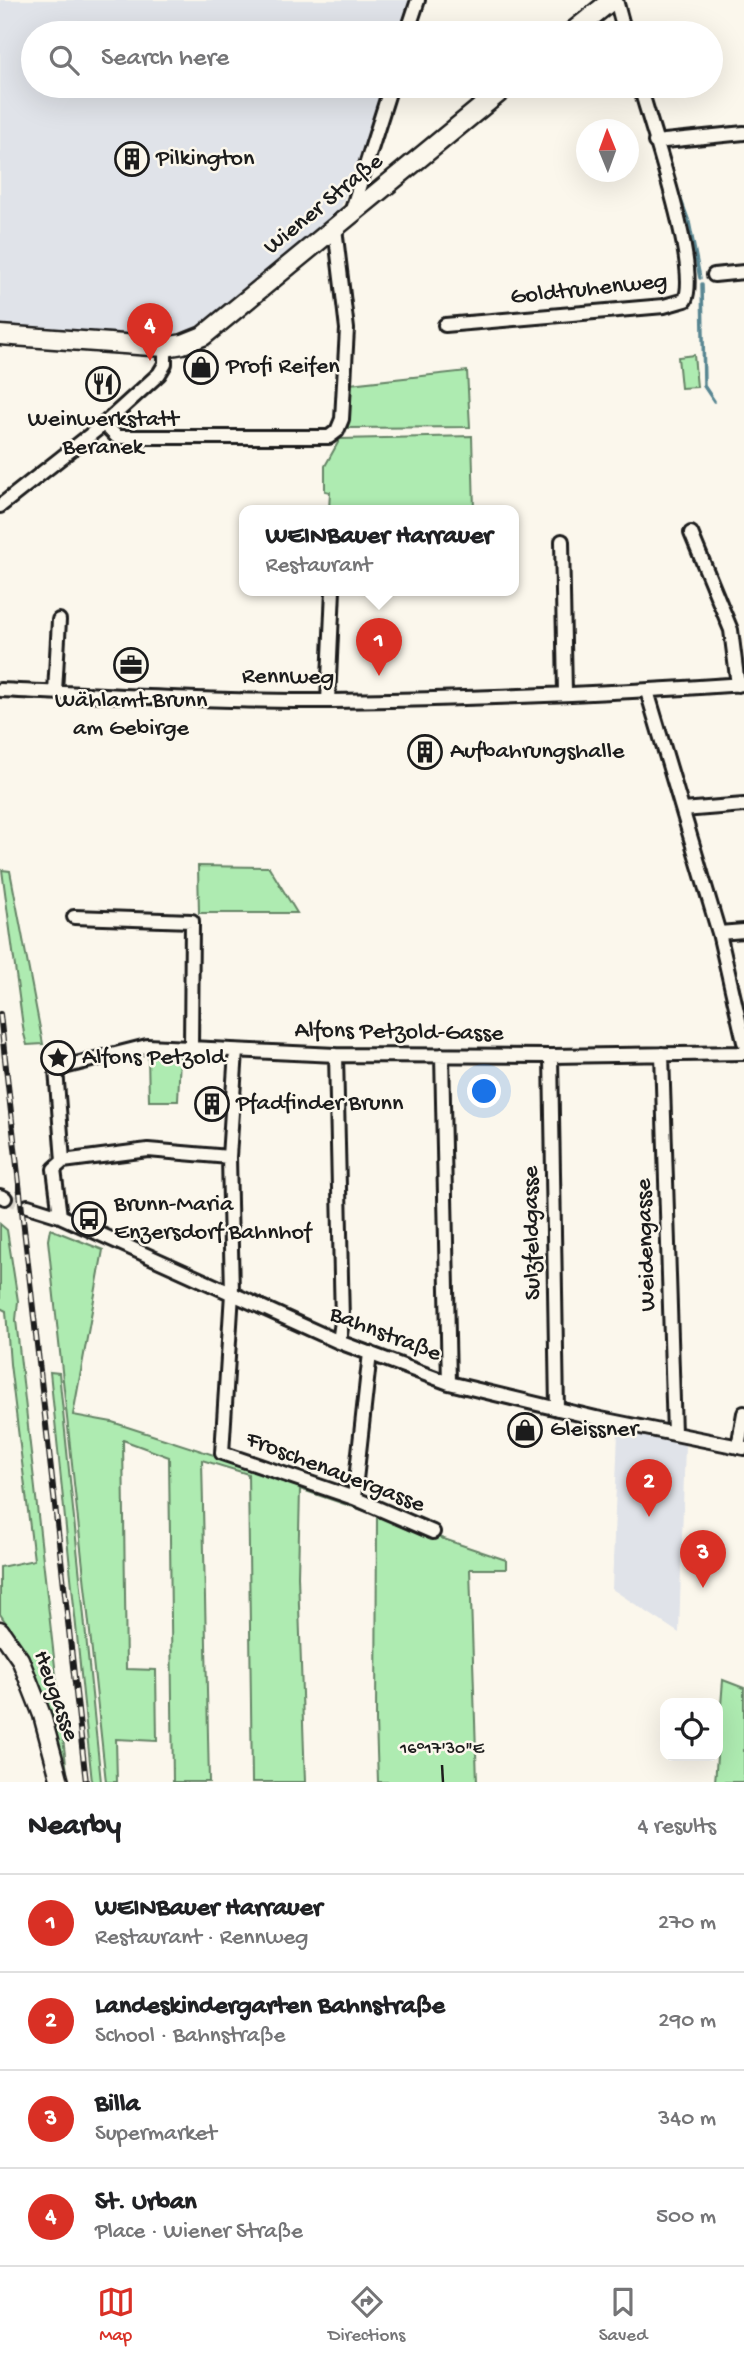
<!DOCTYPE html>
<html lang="en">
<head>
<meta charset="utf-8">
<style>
	:root { --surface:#fff; --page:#f2f2f2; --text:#202124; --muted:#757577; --line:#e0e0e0; --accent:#d93025 }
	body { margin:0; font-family:"Gochi Hand",sans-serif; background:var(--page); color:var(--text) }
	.controls { position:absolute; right:21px; bottom:21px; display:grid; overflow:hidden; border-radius:14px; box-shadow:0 7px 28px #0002 }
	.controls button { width:63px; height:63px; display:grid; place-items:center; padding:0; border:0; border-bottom:2px solid var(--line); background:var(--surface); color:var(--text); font:35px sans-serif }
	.compass { position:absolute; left:576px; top:119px; width:63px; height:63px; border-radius:50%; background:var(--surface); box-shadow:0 7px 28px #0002; rotate:359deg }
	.you { position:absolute; left:485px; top:1092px; width:24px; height:24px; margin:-18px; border:5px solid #fff; border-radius:50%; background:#1a73e8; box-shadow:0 0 0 10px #1a73e833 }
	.badge { display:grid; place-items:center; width:46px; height:46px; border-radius:50%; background:var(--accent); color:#fff; font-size:23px; font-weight:700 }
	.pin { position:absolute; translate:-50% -58px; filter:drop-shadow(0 2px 4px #0008) }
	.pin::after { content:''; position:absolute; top:37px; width:24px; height:21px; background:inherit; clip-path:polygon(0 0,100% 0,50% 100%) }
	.popup { position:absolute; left:239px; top:505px; width:280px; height:91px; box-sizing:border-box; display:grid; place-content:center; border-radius:14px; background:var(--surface); filter:drop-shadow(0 2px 5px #0005); font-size:23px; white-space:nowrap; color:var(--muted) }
	.popup b { font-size:26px; color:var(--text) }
	.popup::after { content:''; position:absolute; left:50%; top:100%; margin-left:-14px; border:14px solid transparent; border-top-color:var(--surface) }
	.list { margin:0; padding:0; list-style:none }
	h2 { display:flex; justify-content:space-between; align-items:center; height:91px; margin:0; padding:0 28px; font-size:30px }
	h2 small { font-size:23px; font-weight:400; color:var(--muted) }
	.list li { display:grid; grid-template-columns:46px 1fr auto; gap:21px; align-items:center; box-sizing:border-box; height:98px; padding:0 28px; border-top:2px solid var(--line) }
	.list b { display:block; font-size:26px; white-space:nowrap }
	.list p { margin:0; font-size:23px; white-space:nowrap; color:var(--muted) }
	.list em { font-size:23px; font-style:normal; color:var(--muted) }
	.icon { flex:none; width:38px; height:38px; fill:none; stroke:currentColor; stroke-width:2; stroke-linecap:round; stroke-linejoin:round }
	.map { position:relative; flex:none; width:744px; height:1782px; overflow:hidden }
	.search { position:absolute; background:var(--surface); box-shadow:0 7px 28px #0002; left:21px; right:21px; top:21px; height:77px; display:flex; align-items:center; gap:18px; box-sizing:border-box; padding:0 24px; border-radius:38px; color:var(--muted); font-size:26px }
	.sheet { height:483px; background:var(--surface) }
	nav { display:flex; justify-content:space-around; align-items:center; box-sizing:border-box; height:98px; border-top:2px solid var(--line); background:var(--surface); font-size:19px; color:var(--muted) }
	nav a { display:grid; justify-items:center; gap:4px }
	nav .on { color:var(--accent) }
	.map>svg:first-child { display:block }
</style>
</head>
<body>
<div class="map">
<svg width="744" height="1782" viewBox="0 0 744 1782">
	<rect width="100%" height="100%" fill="#fbf7ec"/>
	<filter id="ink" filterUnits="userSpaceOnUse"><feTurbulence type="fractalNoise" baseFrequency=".0143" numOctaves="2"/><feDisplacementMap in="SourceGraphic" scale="14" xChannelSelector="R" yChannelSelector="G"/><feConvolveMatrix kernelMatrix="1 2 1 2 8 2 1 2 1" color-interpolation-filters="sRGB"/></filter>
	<g filter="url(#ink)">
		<path fill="#e0e3e9" d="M0,0h418l-12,33h-373v53h353l-48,129 -145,114 -37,9 -156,-14z
			M618,1431l67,14 -6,188 -67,-44z"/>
		<path fill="#aeebb1" stroke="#658466" stroke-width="2" d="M694,355l3,32 -16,1 -3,-31z
			M467,371l3,56 -122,1 2,-44z
			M472,436l2,74h-145l1,-18 -5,-1v-25l15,-27z
			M198,866l71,1 28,46h-98z
			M2,870l8,1 33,173 -16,1 -3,-11z
			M148,1055l32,1 -2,45h-29z
			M0,1224l7,6 11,71 -2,19 51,453 -38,-116 -29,-43v-47l34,-7 -24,-196 -4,-53 -6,-3z
			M50,1229l53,21 -30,165 39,7 244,79 79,35 71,24v9h-36l7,213h-99l-2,-61 1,-206 -77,-26 -2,87 7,206h-53l-4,-308 -46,-14 7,322h-36l-4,-325 -46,-17 3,229 30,1 1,71 -41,-2 1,43h-11l-58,-542z
			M50,1372l9,1 42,409h-9z
			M723,1680l21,8v94h-29z"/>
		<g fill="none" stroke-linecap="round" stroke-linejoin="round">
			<path stroke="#598692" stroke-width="3.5" d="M673,178l16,44 11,56
				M702,284l2,102 10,15"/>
			<path stroke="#dad6cd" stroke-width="12" stroke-dasharray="12 6" stroke-linecap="butt" d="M5,1198l23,8"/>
			<g stroke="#1c1c1c" stroke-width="18">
				<path id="minor" d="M616,0l9,33
					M407,33l11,-33
					M655,142l89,-9
					M350,216l41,-130
					M714,275l30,-3
					M445,325l219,-19 21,-6c15,-34 -34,-173 -45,-214
					M104,424l13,13h212l8,-6 5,-12 5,-90 -12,-101
					M0,506l104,-82 55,-50 6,-10v-17
					M691,533l40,97 7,55
					M562,541l3,152
					M0,690c109,5 220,12 330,11 138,-2 276,-7 414,-17
					M647,691l72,242 25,109
					M55,692l4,-72
					M328,701l5,-111
					M683,810l61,-5
					M74,917l118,4 -1,128
					M719,933l25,-2
					M236,1051l-7,106 3,136 -10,160 132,45 79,34
					M662,1054l12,379
					M336,1055l6,266 -3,21
					M442,1055l7,328
					M551,1056l6,353
					M63,1161l-7,-92 91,-23 189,9 215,1 193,-3
					M63,1161l85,-11 81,7
					M0,1196l5,2
					M28,1206l32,10 279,126 110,41 147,35 148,30
					M60,1216l-6,-47 9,-8
					M738,1447l6,-34
					M354,1498l16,-145"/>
			</g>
			<g stroke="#1c1c1c" stroke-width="21">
				<path id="tertiary" d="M0,1630l20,29 22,56 18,67"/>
			</g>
			<g stroke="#1c1c1c" stroke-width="23">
				<path id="secondary" d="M571,33l41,-33
					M0,335l165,12 18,-3 20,-8 304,-250"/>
			</g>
			<use href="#minor" stroke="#fbf7ec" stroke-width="12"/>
			<use href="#tertiary" stroke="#fbf7ec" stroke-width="16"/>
			<use href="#secondary" stroke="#fbf7ec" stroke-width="18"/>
			<g stroke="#1c1c1c" stroke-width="6">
				<path id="rail" d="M0,1014l86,768"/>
			</g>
			<use href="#rail" stroke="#fbf7ec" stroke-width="3.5" stroke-dasharray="10" stroke-linecap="butt"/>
		</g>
	</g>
	<path fill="none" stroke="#1c1c1c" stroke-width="2.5" d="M442,1765l1,17"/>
	<defs>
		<g id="building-ring" transform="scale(1.75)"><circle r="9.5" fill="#fbf7ec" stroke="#1c1c1c" stroke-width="1.5"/><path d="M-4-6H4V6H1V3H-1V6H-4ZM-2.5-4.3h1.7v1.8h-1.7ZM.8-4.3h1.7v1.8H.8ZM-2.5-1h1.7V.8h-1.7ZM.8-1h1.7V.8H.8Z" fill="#1c1c1c"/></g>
		<g id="shop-ring" transform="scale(1.75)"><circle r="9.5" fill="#fbf7ec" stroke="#1c1c1c" stroke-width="1.5"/><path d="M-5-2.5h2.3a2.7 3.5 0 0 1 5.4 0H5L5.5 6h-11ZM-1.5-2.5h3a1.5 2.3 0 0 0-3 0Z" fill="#1c1c1c"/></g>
		<g id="restaurant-ring" transform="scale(1.75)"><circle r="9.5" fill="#fbf7ec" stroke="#1c1c1c" stroke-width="1.5"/><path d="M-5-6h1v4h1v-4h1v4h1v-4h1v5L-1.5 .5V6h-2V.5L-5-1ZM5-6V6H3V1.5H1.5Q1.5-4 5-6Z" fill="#1c1c1c"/></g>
		<g id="office-ring" transform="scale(1.75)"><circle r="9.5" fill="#fbf7ec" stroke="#1c1c1c" stroke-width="1.5"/><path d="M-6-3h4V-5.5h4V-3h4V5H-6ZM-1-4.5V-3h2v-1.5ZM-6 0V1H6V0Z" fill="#1c1c1c"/></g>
		<g id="sight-ring" transform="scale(1.75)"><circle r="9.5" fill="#fbf7ec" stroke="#1c1c1c" stroke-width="1.5"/><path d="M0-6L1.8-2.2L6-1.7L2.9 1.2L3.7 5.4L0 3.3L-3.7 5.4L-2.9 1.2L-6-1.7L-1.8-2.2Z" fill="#1c1c1c"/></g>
		<g id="bus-ring" transform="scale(1.75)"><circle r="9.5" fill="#fbf7ec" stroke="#1c1c1c" stroke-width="1.5"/><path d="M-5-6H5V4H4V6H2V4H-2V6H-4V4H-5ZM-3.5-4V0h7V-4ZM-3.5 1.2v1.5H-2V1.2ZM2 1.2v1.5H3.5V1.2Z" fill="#1c1c1c"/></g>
	</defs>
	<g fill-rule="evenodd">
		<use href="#building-ring" x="132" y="159"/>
		<use href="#shop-ring" x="201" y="367"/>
		<use href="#restaurant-ring" x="103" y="384"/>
		<use href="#office-ring" x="131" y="665"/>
		<use href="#building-ring" x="425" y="752"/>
		<use href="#sight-ring" x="58" y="1058"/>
		<use href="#building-ring" x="212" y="1104"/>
		<use href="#bus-ring" x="89" y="1219"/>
		<use href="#shop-ring" x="525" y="1430"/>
	</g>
	<g text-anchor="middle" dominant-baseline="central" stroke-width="5" stroke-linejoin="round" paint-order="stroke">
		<g font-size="24" fill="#1c1c1c" stroke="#fbf7ec" text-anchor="start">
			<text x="156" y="159">Pilkington</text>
			<text x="226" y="367">Profi Reifen</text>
			<text x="103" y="420" text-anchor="middle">Weinwerkstatt<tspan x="103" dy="28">Beranek</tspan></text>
			<text x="131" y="701" text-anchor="middle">Wählamt Brunn<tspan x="131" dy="28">am Gebirge</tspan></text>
			<text x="450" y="752">Aufbahrungshalle</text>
			<text x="82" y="1058">Alfons Petzold</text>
			<text x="236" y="1104">Pfadfinder Brunn</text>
			<text x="114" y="1205">Brunn-Maria<tspan x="114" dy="28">Enzersdorf Bahnhof</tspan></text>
			<text x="550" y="1430">Gleissner</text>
		</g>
		<g font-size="24" fill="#1c1c1c" stroke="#fbf7ec">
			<text transform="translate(324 205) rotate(-39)">Wiener Straße</text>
			<text transform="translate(589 290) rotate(-6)">Goldtruhenweg</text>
			<text transform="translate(288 678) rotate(1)">Rennweg</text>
			<text transform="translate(399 1033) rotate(1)">Alfons Petzold-Gasse</text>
			<text transform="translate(533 1233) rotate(-91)">Sulzfeldgasse</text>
			<text transform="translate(647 1245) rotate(-92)">Weidengasse</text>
			<text transform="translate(385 1335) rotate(21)">Bahnstraße</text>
			<text transform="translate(335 1473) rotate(21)">Froschenauergasse</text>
			<text transform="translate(55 1696) rotate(70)">Heugasse</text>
		</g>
	</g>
	<g font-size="18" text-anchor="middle" fill="#1c1c1c" stroke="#fbf7ec" stroke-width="5" stroke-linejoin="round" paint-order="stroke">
		<text x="442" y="1753">16°17'30"E</text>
	</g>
</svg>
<div class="controls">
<button><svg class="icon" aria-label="locate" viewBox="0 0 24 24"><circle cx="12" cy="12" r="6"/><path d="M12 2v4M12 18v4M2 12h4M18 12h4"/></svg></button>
</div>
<svg class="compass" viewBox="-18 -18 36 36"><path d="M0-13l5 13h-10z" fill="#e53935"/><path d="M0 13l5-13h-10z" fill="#757577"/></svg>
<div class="you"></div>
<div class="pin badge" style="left:379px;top:676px">1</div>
<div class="popup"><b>WEINBauer Harrauer</b>Restaurant</div>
<div class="pin badge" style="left:649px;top:1517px">2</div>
<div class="pin badge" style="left:703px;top:1588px">3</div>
<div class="pin badge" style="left:150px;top:361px">4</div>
<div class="search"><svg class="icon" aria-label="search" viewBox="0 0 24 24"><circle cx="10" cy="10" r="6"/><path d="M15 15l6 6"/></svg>Search here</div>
</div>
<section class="sheet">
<h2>Nearby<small>4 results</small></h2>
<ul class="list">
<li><span class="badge">1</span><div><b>WEINBauer Harrauer</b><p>Restaurant · Rennweg</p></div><em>270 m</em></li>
<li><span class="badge">2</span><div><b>Landeskindergarten Bahnstraße</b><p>School · Bahnstraße</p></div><em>290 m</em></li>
<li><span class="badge">3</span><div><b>Billa</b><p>Supermarket</p></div><em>340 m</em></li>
<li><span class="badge">4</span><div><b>St. Urban</b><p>Place · Wiener Straße</p></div><em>500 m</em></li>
</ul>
</section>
<nav>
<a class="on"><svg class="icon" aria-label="map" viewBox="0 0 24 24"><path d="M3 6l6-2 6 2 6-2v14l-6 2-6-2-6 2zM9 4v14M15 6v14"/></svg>Map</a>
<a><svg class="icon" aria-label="directions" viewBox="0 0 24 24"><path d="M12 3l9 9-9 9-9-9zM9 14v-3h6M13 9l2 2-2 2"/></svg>Directions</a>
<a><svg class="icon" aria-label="saved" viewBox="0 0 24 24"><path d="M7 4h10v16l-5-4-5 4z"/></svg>Saved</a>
</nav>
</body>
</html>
